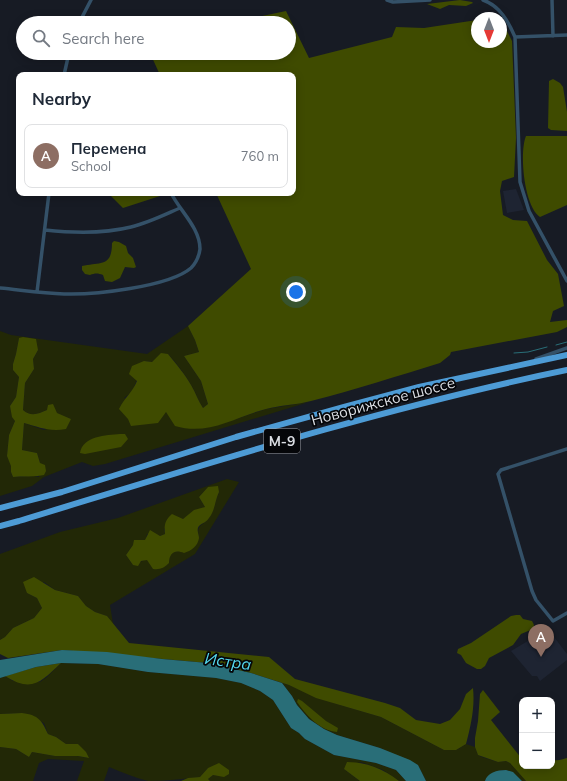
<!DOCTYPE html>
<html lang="en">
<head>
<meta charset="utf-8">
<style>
	:root { --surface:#fff; --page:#f6f6f7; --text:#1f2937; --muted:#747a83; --line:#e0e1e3; --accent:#ea580c }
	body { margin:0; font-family:Mulish,sans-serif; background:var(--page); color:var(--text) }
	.controls { position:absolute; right:12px; bottom:12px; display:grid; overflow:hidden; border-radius:8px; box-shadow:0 2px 10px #0003 }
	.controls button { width:36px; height:36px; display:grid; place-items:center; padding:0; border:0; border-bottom:1px solid var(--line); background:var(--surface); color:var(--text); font:20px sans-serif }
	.compass { position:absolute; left:471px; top:12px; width:36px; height:36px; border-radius:50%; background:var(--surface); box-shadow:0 2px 10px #0003; rotate:180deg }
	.you { position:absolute; left:296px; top:292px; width:14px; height:14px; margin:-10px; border:3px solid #fff; border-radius:50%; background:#1a73e8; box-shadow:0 0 0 6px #1a73e833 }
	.badge { display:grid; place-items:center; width:26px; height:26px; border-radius:50%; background:var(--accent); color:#fff; font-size:13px; font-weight:700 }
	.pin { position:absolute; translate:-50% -33px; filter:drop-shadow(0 1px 2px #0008) }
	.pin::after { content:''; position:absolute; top:21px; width:14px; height:12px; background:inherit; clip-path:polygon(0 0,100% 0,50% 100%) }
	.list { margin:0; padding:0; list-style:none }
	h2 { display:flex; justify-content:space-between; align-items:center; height:52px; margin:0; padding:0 16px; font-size:17px }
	h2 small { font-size:13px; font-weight:400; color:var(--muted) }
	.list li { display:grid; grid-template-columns:26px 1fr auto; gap:12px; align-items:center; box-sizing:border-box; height:64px; margin:0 8px 8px; padding:0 8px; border:1px solid var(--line); border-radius:8px }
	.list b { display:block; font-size:15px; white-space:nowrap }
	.list p { margin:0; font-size:13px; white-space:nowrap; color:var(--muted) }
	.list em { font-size:13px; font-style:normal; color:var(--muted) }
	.icon { flex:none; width:22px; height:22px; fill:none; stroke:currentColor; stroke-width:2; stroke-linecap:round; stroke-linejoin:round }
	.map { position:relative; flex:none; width:567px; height:781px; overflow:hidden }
	.search { position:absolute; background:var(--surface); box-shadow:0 2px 10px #0003; left:16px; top:16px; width:280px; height:44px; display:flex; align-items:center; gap:10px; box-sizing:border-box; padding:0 14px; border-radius:22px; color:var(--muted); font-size:15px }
	.panel { position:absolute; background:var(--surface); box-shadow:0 2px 10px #0003; left:16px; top:72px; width:280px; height:124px; border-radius:8px }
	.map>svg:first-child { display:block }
</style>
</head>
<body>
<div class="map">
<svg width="567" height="781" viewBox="0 0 567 781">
	<rect width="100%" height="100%" fill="#171b24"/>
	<path fill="#1e2432" d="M516,189l8,21 -17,3 -4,-22z
		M548,629l19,25v6l-27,21 -3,-5h-5l-21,-25z"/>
	<path fill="#222806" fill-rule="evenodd" d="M188,326l7,14 4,12 -15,4 17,25 7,23 -5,4c-5,-7 -7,-15 -12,-23 -6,-11 -14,-21 -23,-31l-16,8 -8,-1 -12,31 -8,6 42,14 61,10 39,-13 43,-7 -204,62 -12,2 -11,-4 -38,15 -12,9 -32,10v-165l11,4 136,19zM19,338l19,12 -5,9 1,10 -9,14 -2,27c8,7 15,4 24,0l24,9 -27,11 -20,-7 -2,27 15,3 3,10 -1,14 -5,-1 -21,1 -2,-5 1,-6 -5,-10 2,-21 6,-14 -5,-15 6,-9 3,-20 -6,-7v-6l3,-10z
		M227,479l12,3 -44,72 -85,51 3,19 -6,-8 -12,-4 -9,-6 -8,-10 -23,-6 -11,-8 -17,11 10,5 5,10 -8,10 -21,10 -8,9 -5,3v-86l60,-22 58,-14zM208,487l11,5c-4,8 -4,16 -9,24 -5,10 -15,7 -11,21l-20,14 -6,1 -4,5 -18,7 -4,-5 -14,6 -7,-10 7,-10 13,-5 1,-6 13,2 5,-2 -1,-5 41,-22 -6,-10z
		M61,663l37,1 50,8 68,6 25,5 19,8 13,9 18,28 8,5 6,6 29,16 42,8 20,7 10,11h-7l-16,-11 -22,-8 -17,7 16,12h-150l-2,-2 5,-4 11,1 -16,-8 -8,9c-17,2 -35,4 -52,4 -13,-3 -26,-9 -39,-14l-5,14h-27l7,-20 -36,-2 -9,4 -6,18h-33v-34l16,2 13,8 3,-5 23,4 17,-1 16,3 -10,-14h-12l-10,-7 -8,-3 -4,-11 -22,-10 -22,1v-36l5,-2 8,5 27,1 7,-5z
		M282,683l7,2 48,19 44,13 63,33h12l10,-6 9,3 3,8 4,2 16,5 8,-1 4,2 16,18h-4c-15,-15 -21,-14 -37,-1v1h-59l-8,-16 -38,-17 -43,-13 -13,-6 -15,-10 -12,-14 -5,-9z"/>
	<path fill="#3f4b00" d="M460,0l12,2 1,1 -7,3 -17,-1 -9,4 -13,-5z
		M286,11l23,47 83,-21 4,-10 28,1 53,-8v22h24v-21h1l10,20 4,97 -2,39 -12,4 -2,10 3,24 10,5 14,1 20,39 11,14 6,32 -11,5 -3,11 17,-2v7l-10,5 -106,20 -1,3 -10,8c-43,13 -85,27 -129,38 -15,4 -31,4 -45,8 -32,8 -57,27 -91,17l-9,-14 -8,11 -27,3 -3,-7 -9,-10c6,-12 13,-16 18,-28l-8,-7 3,-8 12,-5 8,1 9,-9 7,1c8,10 17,20 23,31 5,8 7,16 12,23l5,-4 -7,-23 -17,-25 15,-4 -4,-12 -7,-14 63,-57 -35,-76h77v-118h-133l-10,-22h139v-30h-60z
		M553,79l7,4 3,4 4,25v19l-16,-1 -3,-2 1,-47z
		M526,136h41v69l-27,12c-16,-11 -21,-64 -14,-81z
		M108,193h51l1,3 -37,12z
		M114,241l5,1 7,4 2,7 5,5 3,9 -2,1 -9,-1 -5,11 -8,4 -7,-1 -2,-6c-5,-2 -8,-2 -13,0l-5,-1 -3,-4v-4c19,-4 30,1 30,-23z
		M23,337l13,2 2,11 -5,9 1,10 -9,14 -2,27c8,7 15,4 24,0l1,-5 5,-1 4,9 14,6 -5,10c-17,3 -27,-2 -42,-6l-2,27 15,3 3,10 5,2 1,6 -2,4c-7,2 -23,1 -31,2l-2,-5v-6l-4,-10 2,-21 6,-14 -3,-4 -2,-11 6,-9 3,-20 -6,-7v-6l3,-10 3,-16z
		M120,434h5l3,5 -7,8 -36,7 -5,-1c3,-17 26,-18 40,-19z
		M218,486l1,6c-4,8 -4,19 -10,26 -2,4 -7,5 -10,8 -3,4 0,8 0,12 -1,8 -8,13 -15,15 -9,-4 -15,0 -15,10 -5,5 -9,7 -16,6l-6,-9 -6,1 -3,5 -5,-1 -7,-10 7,-10 1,-5h11l5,-10 10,6 5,-2c-1,-9 0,-14 7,-20l11,5 11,-9 11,-3 -6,-10 9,-10z
		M34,577l21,13 23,6 8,10 9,6 12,4 22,27 140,14 26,22 90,24 15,5 16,12 24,4 10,-4 10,-11 6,-15 7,-6c2,19 -2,37 -7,56l-10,6h-12l-63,-33 -65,-19 -27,-13 -38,-12 -43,-10 -146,-13 -54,8 -8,-4v-14l5,-3 8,-9 21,-10 8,-10 -5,-10 -10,-5 -4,-11z
		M516,615h4l3,4 9,2 2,4 -1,4 -12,5 -8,11 -24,13 -4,8 -4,3h-4l-11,-6 -5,-8 -4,-2 1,-4 13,-6 40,-27z
		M61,663c-20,19 -29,30 -56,13l31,-9z
		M483,690l17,22 -9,8 31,39v7h30v-7c6,3 9,0 15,-1v23h-41l-16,-18 -4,-2 -8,1 -20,-7 -3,-8v-9l3,-17 2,-27z
		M298,699l4,2 24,20 12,7 -1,4c-18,-2 -30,-16 -40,-30z
		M22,713c17,2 20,8 26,21l8,3 10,7h12l8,8 3,6 -11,-2h-23l-23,-4 -3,5 -13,-8 -16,-2v-33z
		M347,762c19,0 37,7 52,19h-39l-16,-12z
		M219,763l10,7v4l-5,3 -11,-2 -5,4 2,2h-29l7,-3 12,-1 8,-9z"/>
	<path fill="#296e78" d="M62,650l45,2 55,7 46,4 43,10 31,10 10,13 5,9 12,14 15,10 13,6 43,13 30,12 8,5 8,16h-20l-10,-11 -20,-7 -42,-8 -29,-16 -6,-6 -8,-5 -18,-28 -13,-9 -19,-8 -25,-5 -68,-6 -50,-8 -37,-1 -25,4 -36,11v-18z
		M506,770l7,2 9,9h-37c2,-8 12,-11 21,-11z"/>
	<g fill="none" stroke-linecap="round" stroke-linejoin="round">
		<path stroke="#296e78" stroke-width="1" d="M556,345l11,-3
			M514,353l14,-1 19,-5"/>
		<path stroke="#345168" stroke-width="3.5" d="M387,0l6,2 37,-2
			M483,0c17,6 25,21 32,37l5,145 9,29 38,70
			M552,0l1,36
			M79,23l12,-23
			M515,37l52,-2
			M64,75l5,-22
			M45,230c28,3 58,4 86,-3 17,-4 33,-12 49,-19
			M0,288c21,2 42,5 64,6 29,1 105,-7 127,-26 5,-5 8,-12 9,-19 0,-21 -20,-38 -29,-56
			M37,292l12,-99
			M536,359l31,-11
			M567,449l-66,21 -3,4 34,117 4,9 17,21 14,-8"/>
		<path stroke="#4d9bd5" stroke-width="6" d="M0,508l62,-16 174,-55 108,-30 75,-20 148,-32
			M0,526l19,-5c181,-55 362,-113 548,-151"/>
	</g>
	<g text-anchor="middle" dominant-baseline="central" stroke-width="3.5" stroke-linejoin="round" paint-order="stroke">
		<rect fill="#050609" stroke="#9a9ca2" stroke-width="1" x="264" y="429" width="36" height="24" rx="3"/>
		<g font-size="14" font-weight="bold" fill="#dadde3">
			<text x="282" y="441">М-9</text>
		</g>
		<g font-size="15" fill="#dadde3" stroke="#050609">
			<text transform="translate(383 401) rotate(-15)">Новорижское шоссе</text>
		</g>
		<g font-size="16" font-style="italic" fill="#54d8ed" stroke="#050609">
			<text transform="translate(228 661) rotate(8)">Истра</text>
		</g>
	</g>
</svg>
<div class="controls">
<button>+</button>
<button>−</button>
</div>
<svg class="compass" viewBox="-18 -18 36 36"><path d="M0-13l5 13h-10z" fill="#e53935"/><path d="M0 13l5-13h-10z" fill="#747a83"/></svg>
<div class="you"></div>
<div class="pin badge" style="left:541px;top:657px;background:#8d6e63">A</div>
<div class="search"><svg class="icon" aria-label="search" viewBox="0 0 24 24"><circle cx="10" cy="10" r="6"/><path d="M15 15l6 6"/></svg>Search here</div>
<section class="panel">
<h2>Nearby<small></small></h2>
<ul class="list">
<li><span class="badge" style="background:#8d6e63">A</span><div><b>Перемена</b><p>School</p></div><em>760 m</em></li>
</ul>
</section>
</div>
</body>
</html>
